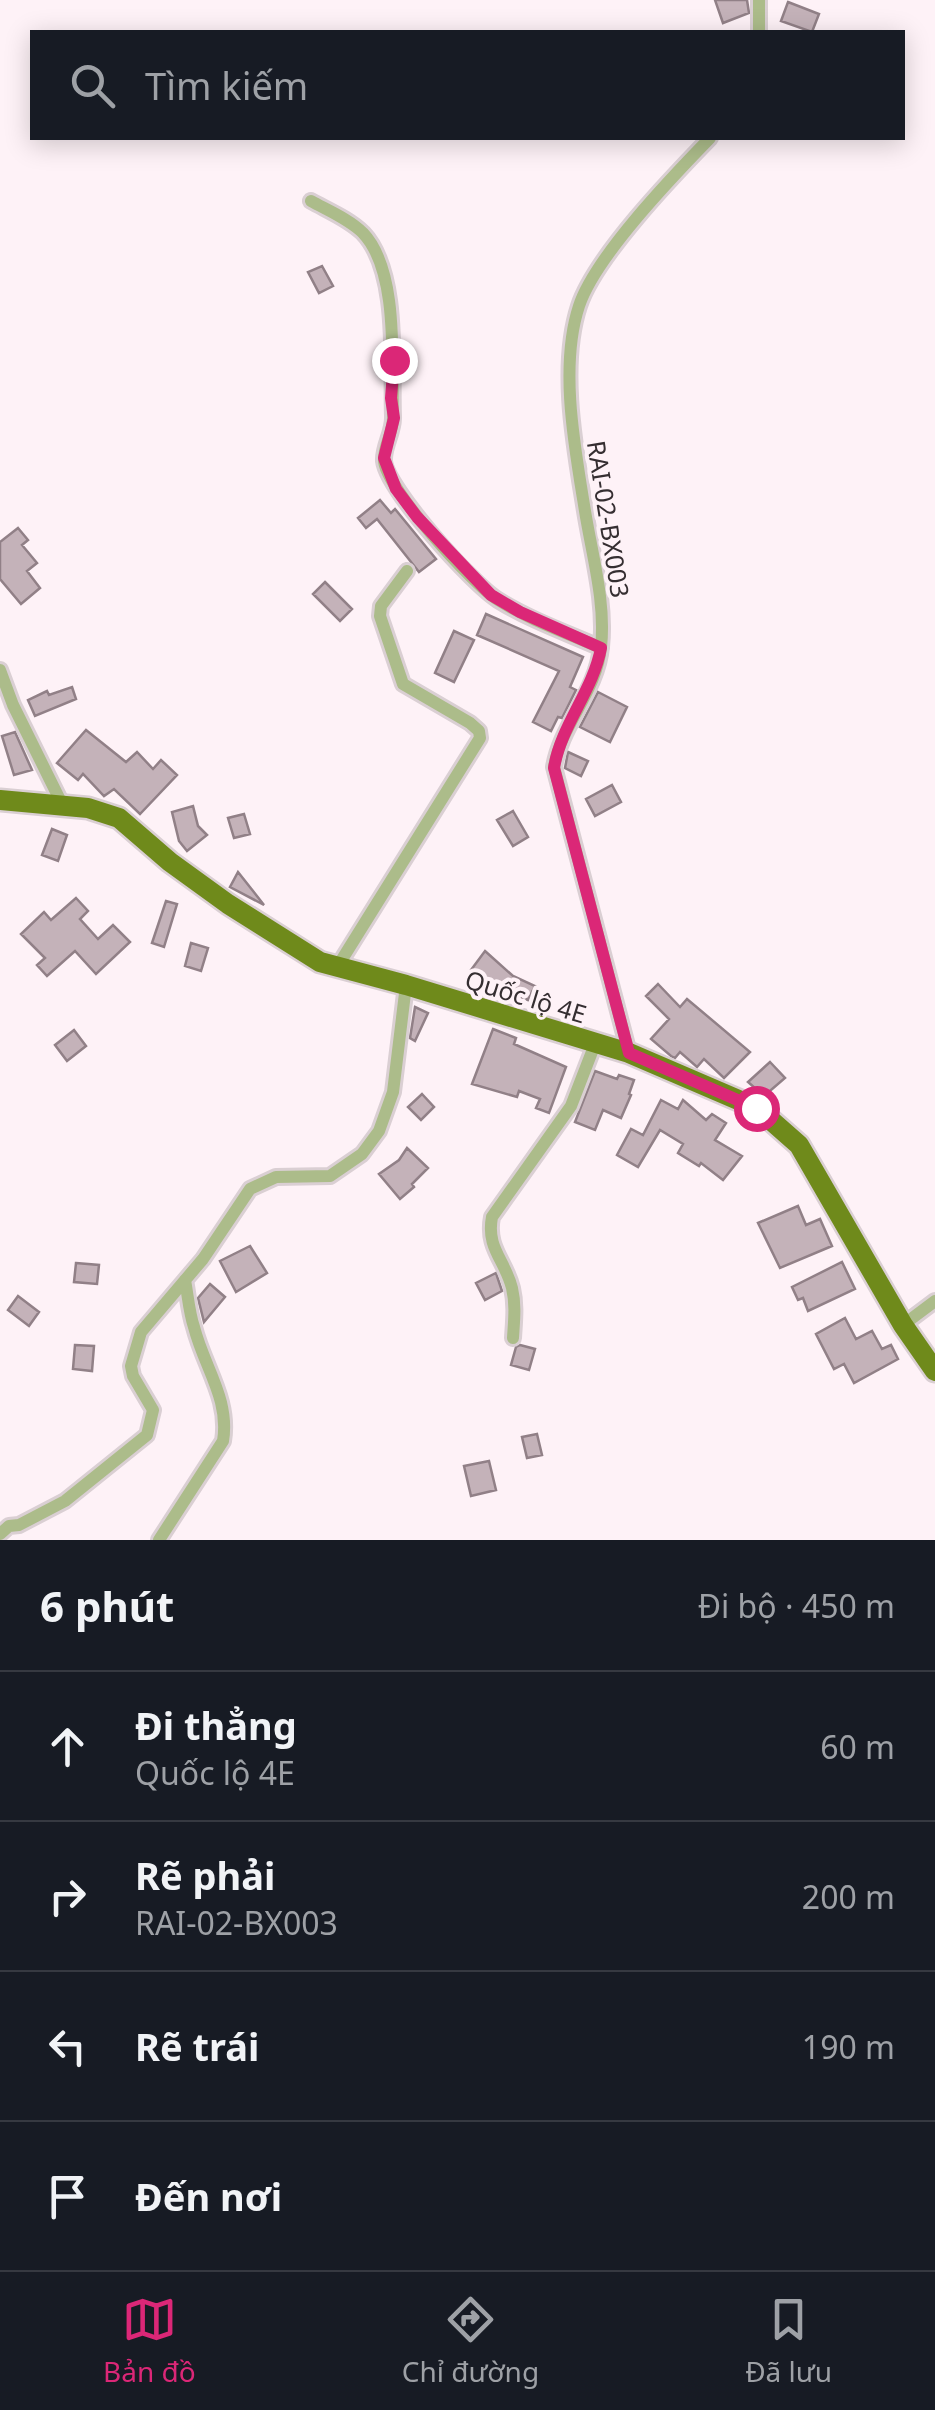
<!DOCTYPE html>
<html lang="vi">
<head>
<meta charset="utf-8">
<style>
	:root { --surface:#171b24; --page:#20242c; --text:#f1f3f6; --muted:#9ea1a6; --line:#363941; --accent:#db2777 }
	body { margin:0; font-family:"Noto Sans",sans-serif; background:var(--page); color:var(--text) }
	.stop { position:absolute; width:30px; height:30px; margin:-22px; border:8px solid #db2777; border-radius:50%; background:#fff }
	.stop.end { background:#db2777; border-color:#fff; box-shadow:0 2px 10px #0008 }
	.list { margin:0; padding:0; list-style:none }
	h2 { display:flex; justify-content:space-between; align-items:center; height:130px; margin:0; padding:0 40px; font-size:42px }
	h2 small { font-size:32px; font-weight:400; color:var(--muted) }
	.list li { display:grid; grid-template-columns:65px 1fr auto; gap:30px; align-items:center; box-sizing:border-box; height:150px; padding:0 40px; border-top:2px solid var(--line) }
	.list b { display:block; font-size:38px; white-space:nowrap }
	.list p { margin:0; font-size:32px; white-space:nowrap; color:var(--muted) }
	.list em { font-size:32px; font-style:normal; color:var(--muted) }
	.icon { flex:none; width:55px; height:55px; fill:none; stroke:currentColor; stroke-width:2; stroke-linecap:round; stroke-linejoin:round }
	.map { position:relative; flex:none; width:935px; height:1540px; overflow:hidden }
	.search { position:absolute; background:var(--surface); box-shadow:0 5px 25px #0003; left:30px; right:30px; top:30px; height:110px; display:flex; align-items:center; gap:25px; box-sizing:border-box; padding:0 35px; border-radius:0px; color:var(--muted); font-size:38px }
	.sheet { height:730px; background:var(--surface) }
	nav { display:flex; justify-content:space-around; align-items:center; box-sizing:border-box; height:140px; border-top:2px solid var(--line); background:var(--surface); font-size:28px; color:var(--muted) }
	nav a { display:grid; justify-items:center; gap:5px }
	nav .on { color:var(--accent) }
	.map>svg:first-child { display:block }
</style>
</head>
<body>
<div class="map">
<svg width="935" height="1540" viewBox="0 0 935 1540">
	<rect width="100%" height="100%" fill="#fef2f7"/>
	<path fill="#c4b2b9" stroke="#918087" stroke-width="2.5" d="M715,0h32l2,13 -26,10z
		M788,2l31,12 -7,18 -31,-11z
		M322,266l11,20 -14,7 -11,-21z
		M380,500l11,13 4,-4 41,50 -17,13 -42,-53 -11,9 -8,-10z
		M18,528l10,12 -6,5 15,18 -10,8 13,17 -19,16 -21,-25v-37z
		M325,582l27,27 -12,12 -27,-27z
		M486,614l97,43 -13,30 6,3 -14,28 -4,-1 -7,14 -18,-9 26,-51 -82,-36z
		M454,631l20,9 -20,42 -19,-9z
		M72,687l4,12 -41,17 -7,-16 19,-9 2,4z
		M598,692l29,15 -17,35 -30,-15z
		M86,730l40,32 11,-10 16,17 8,-9 16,15 -37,39 -26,-25 -10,7 -21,-22 -5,6 -21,-17z
		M15,732l17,38 -18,5 -12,-39z
		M568,752l20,9 -7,15 -16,-8z
		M612,785l9,17 -26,14 -9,-17z
		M193,806l5,20 9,9 -20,16 -8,-10 -7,-29z
		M513,811l15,26 -15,9 -16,-26z
		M244,814l6,20 -16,4 -6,-20z
		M52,829l15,6 -9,26 -16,-6z
		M238,872l26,33 -34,-18z
		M76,898l12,13 -8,8 18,20 15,-14 17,17 -34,32 -21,-23 -28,25 -10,-11 8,-7 -24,-24 23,-22 7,8z
		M166,901l11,3 -13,43 -12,-4z
		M191,943l17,5 -7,23 -16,-5z
		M485,951l28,25 22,10 -7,14 -24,-11 -2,3 -31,-22z
		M658,984l22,23 7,-8 63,53 -26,26 -20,-19 -7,8 -17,-15 -5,6 -4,-2 -20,-17 18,-20 -23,-23z
		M415,1007l13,6 -13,28 -5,-3z
		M493,1029l23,9 -2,6 52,23 -17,46 -13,-5 4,-9 -21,-8 -2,6 -45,-13z
		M74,1030l12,16 -19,15 -12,-16z
		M770,1062l15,16 -21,18 -16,-14z
		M595,1071l22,8 2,-4 15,5 -5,14 2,1 -10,23 -18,-8 -8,20 -20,-8z
		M422,1094l12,13 -13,13 -13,-13z
		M661,1100l17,9 5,-9 23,20 6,-6 14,9 -11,17 27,16 -19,24 -22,-17 -2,3 -21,-13 5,-9 -23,-14 -22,37 -21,-12 14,-26 12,6z
		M407,1148l21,20 -16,16 2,3 -14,12 -21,-25 20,-14z
		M798,1206l8,19 14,-6 12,27 -52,22 -22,-45z
		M250,1246l17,27 -31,19 -16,-31z
		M842,1262l13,27 -47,22 -5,-13 -5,2 -6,-13z
		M76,1263l23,2 -2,19 -23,-2z
		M496,1273l6,18 -17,9 -9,-17z
		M210,1284l15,13 -21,25 -6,-24z
		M18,1296l21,16 -10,14 -21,-16z
		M845,1318l11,21 16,-8 10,18 9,-4 7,14 -44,24 -10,-19 -10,5 -18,-35z
		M75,1345l19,1 -2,25 -19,-2z
		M520,1345l15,4 -6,21 -18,-5 5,-18z
		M537,1434l5,21 -15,3 -5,-21z
		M489,1461l7,29 -25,6 -7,-30z"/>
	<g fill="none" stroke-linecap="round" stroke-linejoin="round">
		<g stroke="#dacfd3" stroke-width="18">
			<path id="street" d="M759,0v32
				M311,201c16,9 38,18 52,32 37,39 28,134 30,183 1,16 -10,30 -9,45 3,28 88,123 114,139 32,20 69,33 103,48
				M0,670l13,35 50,101
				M336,969l144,-231 -1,-7 -9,-8 -67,-39 -23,-68 1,-10 26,-35
				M629,1053l-75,-286c7,-42 43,-76 47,-120 5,-44 -9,-92 -16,-136 -10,-62 -26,-144 -6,-205 16,-49 94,-130 131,-168
				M903,1325l32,-24
				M513,1338c1,-17 3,-33 -1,-50 -7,-28 -26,-40 -20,-71l79,-111 24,-62
				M0,1534l9,-8 10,-1 46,-24 82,-66 6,-25 -20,-34 -2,-10 10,-34 62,-73 47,-70 26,-12 54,-1 32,-22 17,-23 14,-39 13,-107
				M159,1540l64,-99c7,-42 -19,-74 -29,-114 -5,-15 -6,-31 -9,-47"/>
		</g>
		<g stroke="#dacfd3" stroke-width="25">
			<path id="primary" d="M0,800l88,8 31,10 51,44 58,42 92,58 86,23 223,68 128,55 42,37 104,180 32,46"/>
		</g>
		<use href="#street" stroke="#acbc8a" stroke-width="12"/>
		<use href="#primary" stroke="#6f8a1b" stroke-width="20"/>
	</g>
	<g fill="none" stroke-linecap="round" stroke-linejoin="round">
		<path stroke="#db2777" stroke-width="12" d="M394,360l-3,38 3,20 -10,40 12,31 21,28 74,78 29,17 81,36c-8,43 -40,77 -47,120l75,285 127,55"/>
	</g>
	<g text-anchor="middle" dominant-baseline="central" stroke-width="8" stroke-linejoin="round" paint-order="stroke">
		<g font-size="25" fill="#352e31" stroke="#fef2f7">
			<text transform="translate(609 519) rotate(81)">RAI-02-BX003</text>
			<text transform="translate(526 996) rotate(17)">Quốc lộ 4E</text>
		</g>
	</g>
</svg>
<div class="stop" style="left:756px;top:1108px"></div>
<div class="stop end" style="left:394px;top:360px"></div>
<div class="search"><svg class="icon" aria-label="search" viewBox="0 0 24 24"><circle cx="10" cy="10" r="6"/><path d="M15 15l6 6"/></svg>Tìm kiếm</div>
</div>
<section class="sheet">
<h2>6 phút<small>Đi bộ · 450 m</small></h2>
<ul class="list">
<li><svg class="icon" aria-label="ahead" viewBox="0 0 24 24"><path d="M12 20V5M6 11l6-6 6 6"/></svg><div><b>Đi thẳng</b><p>Quốc lộ 4E</p></div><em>60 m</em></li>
<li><svg class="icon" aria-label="right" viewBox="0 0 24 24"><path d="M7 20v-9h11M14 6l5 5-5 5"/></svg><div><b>Rẽ phải</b><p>RAI-02-BX003</p></div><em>200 m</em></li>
<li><svg class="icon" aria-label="left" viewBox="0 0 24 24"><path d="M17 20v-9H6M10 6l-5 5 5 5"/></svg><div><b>Rẽ trái</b></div><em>190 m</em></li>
<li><svg class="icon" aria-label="arrive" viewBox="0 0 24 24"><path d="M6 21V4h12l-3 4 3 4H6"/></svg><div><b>Đến nơi</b></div></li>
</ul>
</section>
<nav>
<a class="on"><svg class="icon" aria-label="map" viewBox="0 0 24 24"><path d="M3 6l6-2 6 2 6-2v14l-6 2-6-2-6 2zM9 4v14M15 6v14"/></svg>Bản đồ</a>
<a><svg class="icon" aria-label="directions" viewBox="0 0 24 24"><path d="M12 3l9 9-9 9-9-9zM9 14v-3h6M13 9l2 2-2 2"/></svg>Chỉ đường</a>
<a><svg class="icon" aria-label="saved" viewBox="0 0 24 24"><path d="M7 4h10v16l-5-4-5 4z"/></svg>Đã lưu</a>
</nav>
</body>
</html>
